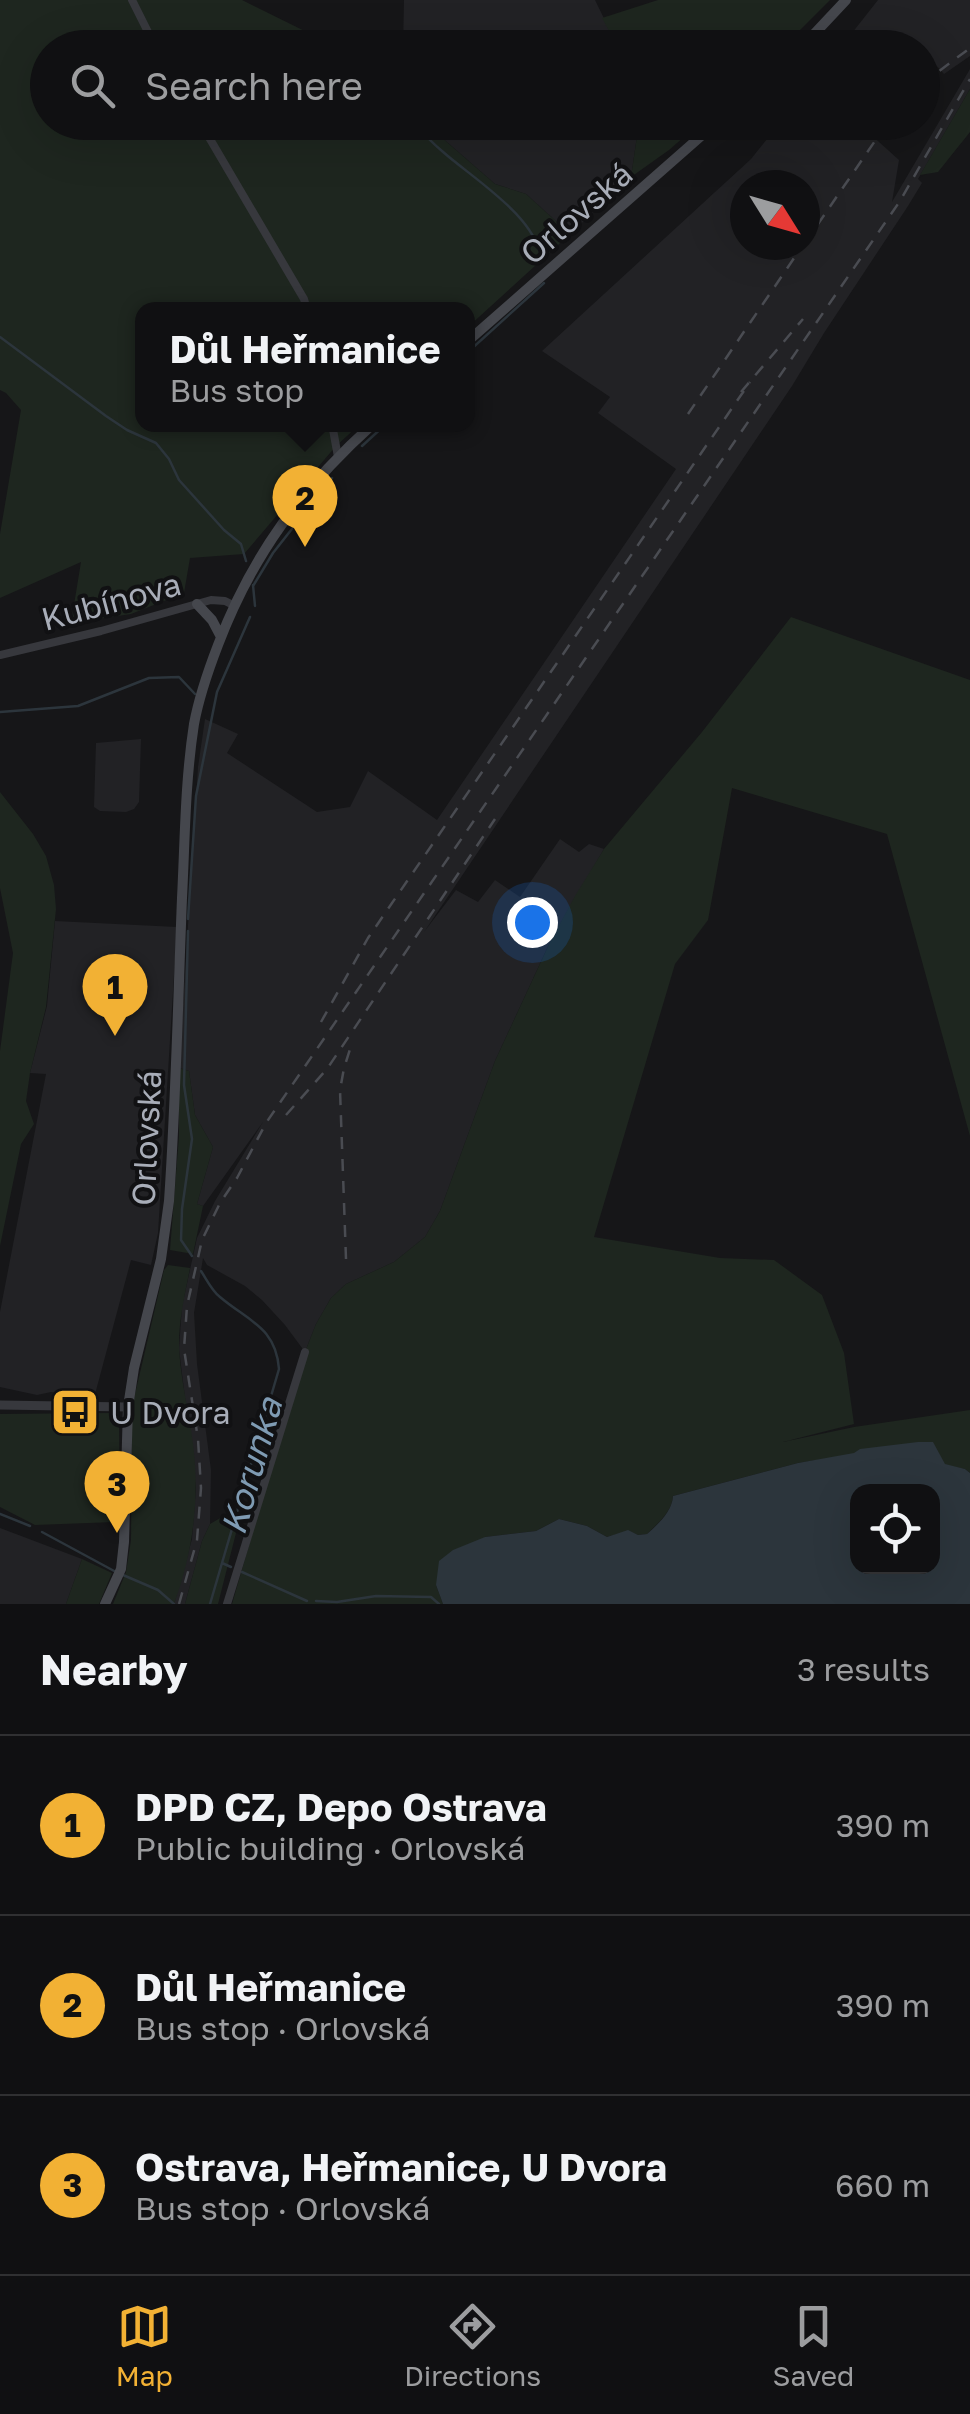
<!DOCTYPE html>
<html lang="en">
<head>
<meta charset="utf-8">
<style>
	:root { --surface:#101012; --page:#19191b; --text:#f1f3f6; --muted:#9c9d9f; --line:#303032; --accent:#f2b134 }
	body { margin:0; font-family:"Golos Text",sans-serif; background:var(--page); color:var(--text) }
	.controls { position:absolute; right:30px; bottom:30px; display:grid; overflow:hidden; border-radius:20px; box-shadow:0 10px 40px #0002 }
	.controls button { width:90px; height:90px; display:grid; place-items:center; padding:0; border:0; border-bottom:2px solid var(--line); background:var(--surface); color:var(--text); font:50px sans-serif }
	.compass { position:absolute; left:730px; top:170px; width:90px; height:90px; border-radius:50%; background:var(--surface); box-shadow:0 10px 40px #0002; rotate:127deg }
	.you { position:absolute; left:532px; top:922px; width:35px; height:35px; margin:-25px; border:8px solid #fff; border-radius:50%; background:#1a73e8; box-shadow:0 0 0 15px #1a73e833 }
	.badge { display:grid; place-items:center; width:65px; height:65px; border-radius:50%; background:var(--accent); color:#111; font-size:32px; font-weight:700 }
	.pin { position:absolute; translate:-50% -82px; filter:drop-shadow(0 2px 5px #0008) }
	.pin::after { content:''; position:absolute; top:52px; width:35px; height:30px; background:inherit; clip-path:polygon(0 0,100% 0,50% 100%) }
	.popup { position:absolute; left:135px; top:302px; width:340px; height:130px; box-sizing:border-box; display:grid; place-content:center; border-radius:20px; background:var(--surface); filter:drop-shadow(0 2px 8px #0005); font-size:32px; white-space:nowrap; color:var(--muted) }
	.popup b { font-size:38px; color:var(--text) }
	.popup::after { content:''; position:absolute; left:50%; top:100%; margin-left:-20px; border:20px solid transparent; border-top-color:var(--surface) }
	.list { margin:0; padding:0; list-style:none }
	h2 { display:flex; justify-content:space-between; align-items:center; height:130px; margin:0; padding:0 40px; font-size:42px }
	h2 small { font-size:32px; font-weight:400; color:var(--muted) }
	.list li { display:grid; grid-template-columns:65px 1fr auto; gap:30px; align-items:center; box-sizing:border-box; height:180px; padding:0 40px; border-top:2px solid var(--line) }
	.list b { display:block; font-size:38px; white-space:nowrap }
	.list p { margin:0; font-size:32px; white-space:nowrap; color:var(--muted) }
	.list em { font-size:32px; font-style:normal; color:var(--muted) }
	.icon { flex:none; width:55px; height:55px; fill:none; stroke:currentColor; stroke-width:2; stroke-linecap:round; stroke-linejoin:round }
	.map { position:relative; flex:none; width:970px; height:1604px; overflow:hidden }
	.search { position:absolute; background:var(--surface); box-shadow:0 10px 40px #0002; left:30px; right:30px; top:30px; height:110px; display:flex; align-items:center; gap:25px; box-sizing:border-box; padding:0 35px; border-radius:55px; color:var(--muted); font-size:38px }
	.sheet { height:670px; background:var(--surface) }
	nav { display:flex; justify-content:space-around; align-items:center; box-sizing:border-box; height:140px; border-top:2px solid var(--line); background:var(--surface); font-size:28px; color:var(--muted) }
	nav a { display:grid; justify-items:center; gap:5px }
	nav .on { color:var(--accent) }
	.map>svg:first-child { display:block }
</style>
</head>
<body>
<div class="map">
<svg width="970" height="1604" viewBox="0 0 970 1604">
	<rect width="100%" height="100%" fill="#161618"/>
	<path fill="#222225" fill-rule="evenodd" d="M404,0h191l23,47 -215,1z
		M878,0h92v56l-26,18 -9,-10 -12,9 -1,-25 -81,-1z
		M970,69v20l-52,90 4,4 -14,23 -84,127 -32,53 -368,546 32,-42 22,12 17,-22 25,17 40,-58 19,13 10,-8 15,5 -53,91 -56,121 -55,150 -15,26 -31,25 -48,22 -15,14 -15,26 -11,28 -20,-27 -23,-25 -17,-14 -38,-21 -4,-7 -9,55 3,51 14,106 -1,54 -8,17 -17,63h-11l18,-65 4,-51 -17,-139 3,-43 15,-68 18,-37 48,-79 -60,84 -6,-2 16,-57 -18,-32 -6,-44 -10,-3 19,-301 7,-48 33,15 -11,19 90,59 33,-5 18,-36 69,49 239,-351 -78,-56 12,-16 -68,-46 209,-192 29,-36h78l41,37 -7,42zM745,185h60v60h-60z
		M425,123h214l-8,54 -61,57 -44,-40 -31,-10z
		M141,739l-2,63 -5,7 -8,3 -26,-1 -6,-4 2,-64z
		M55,921l122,6 -19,306 -7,32 -20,-5 -37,138 -43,-6 -14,3 -37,-8v-75l46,-238 -16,-1 17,-67z
		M0,1528l82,31 -16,45h-66z"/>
	<path fill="#1e261f" d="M0,0h242l95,47 -289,1v74l377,1 70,61 31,10 44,40 -102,93v-17h-326v114l217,1 -23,21 -92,108 -54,4 -6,35 -53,21 -60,9 10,-61 -81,36v-64l21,-124 -15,-17 -6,-3z
		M658,0h172l-47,47h-165l-16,-29z
		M970,89v43l-32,40 -18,3z
		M639,123v-1l61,1 -31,27 -38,27z
		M791,617l179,63v456l-83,-302 -155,-46 -24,132 -33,44 -81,273 126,21 54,2 48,35 22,58 10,71 -71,18 71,-15 116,-17v63l-5,-4 -20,-4 -13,-23 -134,21 -125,33c-1,16 -15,27 -26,38l-9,1 -10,-4 -21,6 -20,-11 -28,-7 -23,12 -51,6 -49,48 7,19h-211l73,-252 11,-28 15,-26 15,-14 48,-22 31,-25 15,-26 55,-150 56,-121 24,-44 29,-47 98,-117z
		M0,792l33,42 13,22 8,29 2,24 -10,98 -16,66 -4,28 8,23 -13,20 -21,102v-195l13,-98 -13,-65z
		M179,1068l10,3 6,44 18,32 -16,57 6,2 -10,48 -23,-4 9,-114z
		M168,1265l22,3c-5,26 -11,51 -11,77 1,33 10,66 14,99 7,55 0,108 -19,160h-61l13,-32 5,-32 1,-133 32,-137z
		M110,1413l9,5 1,92 -5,12 -80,3 -35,-18v-93z
		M222,1517l6,3 8,13 -18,71h-33l17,-63 8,-17z
		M82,1559l30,14 -13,31h-33z"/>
	<path fill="#2c353c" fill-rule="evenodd" d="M918,1442h15l12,22 20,5 5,4v131h-527l-7,-19 3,-24 14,-11 32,-13 51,-6 23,-12 28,7 20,11 21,-7 10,5 9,-1c11,-10 25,-22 26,-38l125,-33 56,-10 6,-4zM858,1492h74v74h-74z"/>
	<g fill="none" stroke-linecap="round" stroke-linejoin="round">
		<path stroke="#2c353c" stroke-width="2.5" d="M263,32l26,16
			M413,122c9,10 18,20 29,29 30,27 97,67 99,110
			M0,337l106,79 21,14 29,13 13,16 10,21 45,50 17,14 5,17
			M468,352l76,-69
			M362,446l24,-22
			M253,585l2,21
			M253,586l20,-33 59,-75
			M0,712l78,-6 71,-28 30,-1 16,17
			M188,919l8,-123 21,-104 33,-75
			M188,931l-4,154 8,54 -10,70 -1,31 11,16
			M201,1271c6,9 11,20 19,26 28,24 56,30 59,72l-57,194 9,4
			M0,1514l30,12
			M42,1532l74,40
			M242,1572l65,29
			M123,1575l35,15 16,14
			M316,1601l21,1 39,-6 55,1 8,7
			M210,1604l12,-41"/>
		<path stroke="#37383d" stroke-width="8" d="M132,0l24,48
			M200,122l104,177 3,11
			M332,424l6,33
			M0,655l101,-24 110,-31 14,1 8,4
			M227,1604l78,-252"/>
		<path stroke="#37383d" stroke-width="9" d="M0,1405l128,2"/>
		<path stroke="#45474d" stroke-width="10" d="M801,48l45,-48
			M468,341l249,-219
			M197,604l15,16 9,17
			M105,1604l16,-35 3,-27 4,-135 6,-39 27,-109 8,-58c7,-101 9,-202 13,-303 3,-58 3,-116 12,-174 5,-27 14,-53 24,-79 34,-90 84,-157 155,-221"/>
		<path stroke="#4a4c52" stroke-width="2.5" stroke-dasharray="12 10" stroke-linecap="butt" d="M922,84l48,-36
			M805,243l83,-121
			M741,392l62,-73
			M688,414l115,-169
			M321,1022l47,-84 382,-556
			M286,1115l41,-46 168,-250
			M346,1259l-6,-169 4,-22 7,-22
			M179,1604l18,-64 4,-52 -3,-49 -14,-90 3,-43 15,-66 18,-37 17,-25 29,-55 634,-922 70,-122"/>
	</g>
	<defs>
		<g id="bus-square" transform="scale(2.5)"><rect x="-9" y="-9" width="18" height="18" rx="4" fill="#f2b134" stroke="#111113"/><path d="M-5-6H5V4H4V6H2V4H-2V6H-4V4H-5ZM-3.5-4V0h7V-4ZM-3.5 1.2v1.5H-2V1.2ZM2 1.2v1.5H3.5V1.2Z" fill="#111"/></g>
	</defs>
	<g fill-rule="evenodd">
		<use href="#bus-square" x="75" y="1412"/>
	</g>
	<g text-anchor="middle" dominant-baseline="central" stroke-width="8" stroke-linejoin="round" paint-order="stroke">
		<g font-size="32" fill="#a8adb8" stroke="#111113">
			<text transform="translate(576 213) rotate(-41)">Orlovská</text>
			<text transform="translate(111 601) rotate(-15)">Kubínova</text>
			<text transform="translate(146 1138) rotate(-87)">Orlovská</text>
		</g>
		<g font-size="32" fill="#a8adb8" stroke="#111113" text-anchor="start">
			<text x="110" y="1412">U Dvora</text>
		</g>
		<g font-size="35" font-style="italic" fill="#7f9bb3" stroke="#111113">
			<text transform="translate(251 1466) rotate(-74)">Korunka</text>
		</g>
	</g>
</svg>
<div class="controls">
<button><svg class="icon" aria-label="locate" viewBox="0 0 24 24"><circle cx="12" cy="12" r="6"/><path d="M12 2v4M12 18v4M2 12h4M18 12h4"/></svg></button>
</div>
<svg class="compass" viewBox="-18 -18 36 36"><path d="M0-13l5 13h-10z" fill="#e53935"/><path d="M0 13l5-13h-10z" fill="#9c9d9f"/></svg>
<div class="you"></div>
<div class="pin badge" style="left:115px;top:1036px">1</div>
<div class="pin badge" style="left:305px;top:547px">2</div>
<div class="popup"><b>Důl Heřmanice</b>Bus stop</div>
<div class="pin badge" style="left:117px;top:1533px">3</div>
<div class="search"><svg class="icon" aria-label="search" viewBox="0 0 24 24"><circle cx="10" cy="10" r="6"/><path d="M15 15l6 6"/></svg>Search here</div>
</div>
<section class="sheet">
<h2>Nearby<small>3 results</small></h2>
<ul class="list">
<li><span class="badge">1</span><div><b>DPD CZ, Depo Ostrava</b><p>Public building · Orlovská</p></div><em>390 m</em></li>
<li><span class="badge">2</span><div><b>Důl Heřmanice</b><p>Bus stop · Orlovská</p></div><em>390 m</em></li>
<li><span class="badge">3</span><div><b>Ostrava, Heřmanice, U Dvora</b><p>Bus stop · Orlovská</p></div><em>660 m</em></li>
</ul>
</section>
<nav>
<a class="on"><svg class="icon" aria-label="map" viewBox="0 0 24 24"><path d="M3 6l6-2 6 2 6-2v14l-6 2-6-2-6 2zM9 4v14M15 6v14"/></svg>Map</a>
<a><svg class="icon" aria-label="directions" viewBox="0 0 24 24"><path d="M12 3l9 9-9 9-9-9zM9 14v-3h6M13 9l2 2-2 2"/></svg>Directions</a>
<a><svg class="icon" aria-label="saved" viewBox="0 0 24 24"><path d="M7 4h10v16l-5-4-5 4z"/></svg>Saved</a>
</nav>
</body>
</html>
